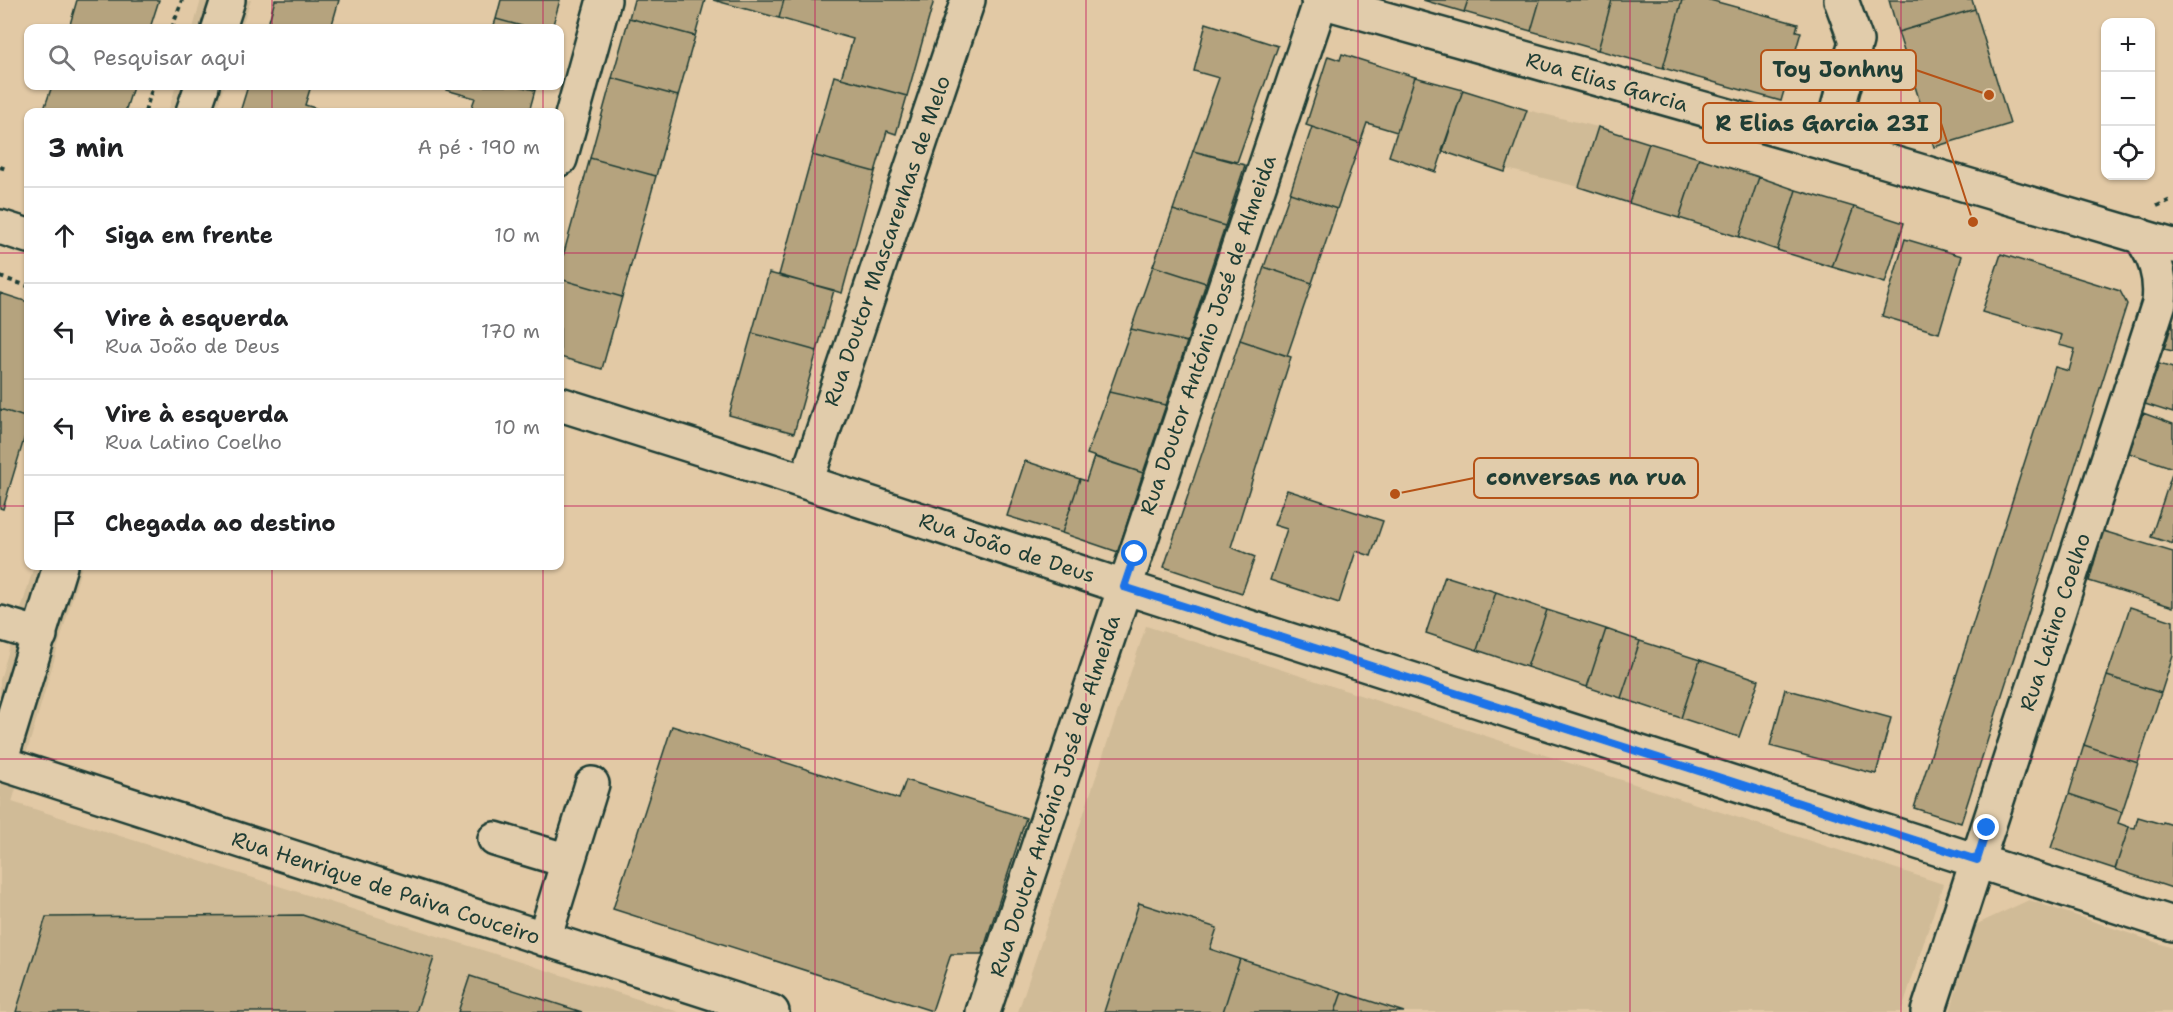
<!DOCTYPE html>
<html lang="pt">
<head>
<meta charset="utf-8">
<style>
	:root { --surface:#fff; --page:#f6f6f6; --text:#202124; --muted:#757577; --line:#e0e0e0 }
	body { margin:0; font-family:"Shantell Sans",sans-serif; background:var(--page); color:var(--text) }
	.controls { position:absolute; right:18px; top:18px; display:grid; overflow:hidden; border-radius:12px; box-shadow:0 2px 4px #0004 }
	.controls button { width:54px; height:54px; display:grid; place-items:center; padding:0; border:0; border-bottom:2px solid var(--line); background:var(--surface); color:var(--text); font:30px sans-serif }
	.stop { position:absolute; width:18px; height:18px; margin:-14px; border:4px solid #1a73e8; border-radius:50%; background:#fff }
	.stop.end { background:#1a73e8; border-color:#fff; box-shadow:0 2px 6px #0008 }
	.list { margin:0; padding:0; list-style:none }
	h2 { display:flex; justify-content:space-between; align-items:center; height:78px; margin:0; padding:0 24px; font-size:26px }
	h2 small { font-size:20px; font-weight:400; color:var(--muted) }
	.list li { display:grid; grid-template-columns:39px 1fr auto; gap:18px; align-items:center; box-sizing:border-box; height:96px; padding:0 24px; border-top:2px solid var(--line) }
	.list b { display:block; font-size:22px; white-space:nowrap }
	.list p { margin:0; font-size:20px; white-space:nowrap; color:var(--muted) }
	.list em { font-size:20px; font-style:normal; color:var(--muted) }
	.icon { flex:none; width:33px; height:33px; fill:none; stroke:currentColor; stroke-width:2; stroke-linecap:round; stroke-linejoin:round }
	.map { position:relative; flex:none; width:2173px; height:1012px; overflow:hidden }
	.search { position:absolute; background:var(--surface); box-shadow:0 2px 4px #0004; left:24px; top:24px; width:540px; height:66px; display:flex; align-items:center; gap:15px; box-sizing:border-box; padding:0 21px; border-radius:12px; color:var(--muted); font-size:22px }
	.panel { position:absolute; background:var(--surface); box-shadow:0 2px 4px #0004; left:24px; top:108px; width:540px; height:462px; border-radius:12px }
	.map>svg:first-child { display:block }
</style>
</head>
<body>
<div class="map">
<svg width="2173" height="1012" viewBox="0 0 2173 1012">
	<rect width="100%" height="100%" fill="#e2c9a5"/>
	<filter id="ink" filterUnits="userSpaceOnUse"><feTurbulence type="fractalNoise" baseFrequency=".0167" numOctaves="2"/><feDisplacementMap in="SourceGraphic" scale="12" xChannelSelector="R" yChannelSelector="G"/><feConvolveMatrix kernelMatrix="1 2 1 2 8 2 1 2 1" color-interpolation-filters="sRGB"/></filter>
	<g filter="url(#ink)">
		<path fill="#d0bb97" d="M201,0h50l-10,28h-48z
			M176,86h48l-8,26h-48z
			M1527,110l71,17 -19,60 -72,-18z
			M34,566h48l-70,236 667,210h-679v-332z
			M1146,626l797,258 -42,128h-883z
			M2029,900l144,48v64h-223l25,-87z"/>
		<path fill="#b5a37e" stroke="#1f3d34" stroke-width="1.5" d="M77,0h82l-9,28h-81z
			M275,0h64l-8,28h-64z
			M501,0h59l-8,28h-23l-33,-9z
			M634,0h71l-10,36 -66,-18z
			M713,0h71l-5,18z
			M784,0h150l-27,96 -66,-18 12,-39 -74,-21z
			M1423,0h45l-4,12z
			M1468,0h72l-9,31 -67,-19z
			M1540,0h72l-14,50 -67,-19z
			M1612,0h70l-19,68 -65,-18z
			M1682,0h28l88,24 -2,7 5,1 -20,69 -118,-33z
			M1889,0h83l3,9 -77,23z
			M1975,9l35,115 -76,23 -36,-115z
			M629,18l66,18 -17,60 -66,-18z
			M496,19l33,9h-36z
			M1206,23l72,23 -41,116 -44,-11 26,-73 -25,-7z
			M1342,54l73,23 -18,55 -30,-9 -7,20 -54,-18 22,-69 12,4z
			M834,76l73,20 -11,38 -9,-3 -12,41 -63,-17z
			M1415,77l48,13 -27,82 -47,-16z
			M612,78l66,18 -22,80 -66,-18z
			M52,86h75l6,1 -8,25h-82z
			M248,86h63l-6,19 10,3 -2,4h-73z
			M447,86h71l17,4 -6,22h-59l5,-14 -29,-8z
			M518,86h18l-1,4z
			M1463,90l64,20 -22,62 -63,-21z
			M1312,127l48,16 -23,66 -47,-16z
			M1598,127l51,16 -20,60 -50,-16z
			M1649,143l50,15 -20,60 -50,-15z
			M1193,151l52,14 -20,61 -52,-16z
			M812,155l63,17 -33,121 -63,-18z
			M590,158l66,18 -34,121 -62,-18v-12z
			M1699,158l60,19 -20,60 -60,-19z
			M1759,177l37,13 -19,60 -38,-13z
			M1796,190l58,17 -22,60 -55,-17z
			M1290,193l47,16 -25,74 -48,-16z
			M1854,207l50,16 -19,60 -53,-16z
			M1173,210l52,16 -19,57 -53,-17z
			M1905,239l57,17 -23,77 -57,-17z
			M2001,254l119,37 7,13 -166,519 -47,-15 141,-441 14,4 6,-22 -16,-4 3,-10 -80,-23z
			M1153,266l53,17 -19,59 -56,-13z
			M1264,267l48,16 -25,73 -47,-16z
			M769,273l65,17 -17,61 -65,-18z
			M560,279l62,18 -20,72 -42,-12z
			M0,293l28,9v116l-28,-9z
			M2173,321v30l-9,-2z
			M1131,329l56,13 -21,63 -57,-13z
			M752,333l65,18 -23,82 -65,-18z
			M1240,340l51,17 -60,190 24,10 -13,36 -78,-26z
			M2159,364l14,4v45l-28,-9z
			M1109,392l57,13 -23,68 -56,-19z
			M0,409l28,9v8l-25,83 -3,-1z
			M2143,413l30,11v44l-44,-15z
			M1094,457l49,16 -25,79 -56,-19 18,-54 6,2z
			M1025,461l55,18 -18,54 -55,-17z
			M2173,471v73l-22,-7z
			M1287,490l96,31 -12,35 -15,-5 -17,52 -69,-23 17,-51 -13,-4z
			M2103,531l70,21v55l-84,-26z
			M1445,576l51,16 -19,58 -51,-17z
			M1496,592l51,18 -20,57 -50,-17z
			M2130,607l43,14v35l-12,37 -54,-17z
			M1547,610l59,19 -19,58 -60,-20z
			M1606,629l34,12 -19,57 -34,-11z
			M1640,641l60,19 -19,58 -60,-20z
			M1700,660l59,20 -20,57 -58,-19z
			M2107,676l54,17 -23,70 -54,-18z
			M1785,689l106,29 -15,56 -106,-28z
			M672,726l227,73 7,-19 120,38 -44,136h-31l-19,57 -319,-102z
			M2084,745l54,18 -16,49 -53,-18z
			M2069,794l53,18 -4,11 11,4 -14,42 -64,-21z
			M2138,817l24,7 1,-2 10,3 -1,63 -57,-19 14,-42 6,1z
			M1139,903l78,25 -7,21 30,10 -17,53h-119z
			M302,915l132,43 -18,54h-400l30,-95z
			M1240,959l102,33 -7,20h-112z
			M470,976l112,36h-124z
			M1342,992l62,20h-69z"/>
		<g fill="none" stroke-linecap="round" stroke-linejoin="round">
			<g stroke="#1f3d34" stroke-width="38">
				<path id="minor" d="M219,28l9,-28
					M193,112l9,-26
					M1828,144l28,-103 -15,-41
					M560,159l44,-159
					M0,227l28,9
					M560,404l212,67 352,116 1049,337
					M806,482l162,-482
					M0,623l40,12
					M0,762l60,-196
					M0,763l772,249
					M495,839l73,22
					M544,939l48,-155
					M983,1012l338,-1012
					M1928,1012l231,-709c3,-27 -4,-48 -20,-68"/>
			</g>
			<g stroke="#1f3d34" stroke-width="38">
				<path id="major" d="M1318,0l510,144 345,102"/>
			</g>
			<path stroke="#1f3d34" stroke-width="4" stroke-dasharray="4.5 4.5" stroke-linecap="butt" d="M172,28l10,-28
				M145,112l8,-26
				M0,167l6,2
				M2157,206l16,-7
				M0,277l28,9"/>
			<use href="#minor" stroke="#e1ccab" stroke-width="33"/>
			<use href="#major" stroke="#e1ccab" stroke-width="33"/>
		</g>
	</g>
	<g fill="none" stroke-linecap="round" stroke-linejoin="round" filter="url(#ink)">
		<path stroke="#1a73e8" stroke-width="8" d="M1135,554l-11,33 853,273 10,-32"/>
	</g>
	<path fill="none" stroke="#c2185b" stroke-width="1.5" stroke-opacity="0.55" d="M272,0v28M543,0v28M815,0v1012M1086,0v1012M1358,0v1012M1630,0v1012M1901,0v1012M272,86v26M543,86v26M0,253h28M560,253h1613M0,506h28M560,506h1613M272,566v446M543,566v446M0,759h2173"/>
	<g text-anchor="middle" dominant-baseline="central" stroke-width="4.5" stroke-linejoin="round" paint-order="stroke">
		<g font-size="21" fill="#1f3d34" stroke="#e1ccab">
			<text transform="translate(1607 82) rotate(16)">Rua Elias Garcia</text>
			<text transform="translate(887 241) rotate(-71)">Rua Doutor Mascarenhas de Melo</text>
			<text transform="translate(1208 335) rotate(-71)">Rua Doutor António José de Almeida</text>
			<text transform="translate(1007 548) rotate(18)">Rua João de Deus</text>
			<text transform="translate(2055 622) rotate(-72)">Rua Latino Coelho</text>
			<text transform="translate(1055 796) rotate(-72)">Rua Doutor António José de Almeida</text>
			<text transform="translate(386 888) rotate(18)">Rua Henrique de Paiva Couceiro</text>
		</g>
	</g>
	<path fill="none" stroke="#b65216" stroke-width="2" d="M1989 95L1916 70M1973 222L1941 123M1395 494L1474 478"/>
	<g fill="#b65216" stroke="#e1ccab" stroke-width="2">
		<circle cx="1989" cy="95" r="6"/>
		<circle cx="1973" cy="222" r="6"/>
		<circle cx="1395" cy="494" r="6"/>
	</g>
	<g fill="#e1ccab" stroke="#b65216" stroke-width="2">
		<rect x="1761" y="50" width="155" height="40" rx="6"/>
		<rect x="1703" y="103" width="238" height="40" rx="6"/>
		<rect x="1474" y="458" width="224" height="40" rx="6"/>
	</g>
	<g font-size="22" text-anchor="middle" font-weight="bold" fill="#1f3d34">
		<text x="1838" y="77">Toy Jonhny</text>
		<text x="1822" y="131">R Elias Garcia 23I</text>
		<text x="1586" y="485">conversas na rua</text>
	</g>
</svg>
<div class="controls">
<button>+</button>
<button>−</button>
<button><svg class="icon" aria-label="locate" viewBox="0 0 24 24"><circle cx="12" cy="12" r="6"/><path d="M12 2v4M12 18v4M2 12h4M18 12h4"/></svg></button>
</div>
<div class="stop" style="left:1135px;top:554px"></div>
<div class="stop end" style="left:1987px;top:828px"></div>
<div class="search"><svg class="icon" aria-label="search" viewBox="0 0 24 24"><circle cx="10" cy="10" r="6"/><path d="M15 15l6 6"/></svg>Pesquisar aqui</div>
<section class="panel">
<h2>3 min<small>A pé · 190 m</small></h2>
<ul class="list">
<li><svg class="icon" aria-label="ahead" viewBox="0 0 24 24"><path d="M12 20V5M6 11l6-6 6 6"/></svg><div><b>Siga em frente</b></div><em>10 m</em></li>
<li><svg class="icon" aria-label="left" viewBox="0 0 24 24"><path d="M17 20v-9H6M10 6l-5 5 5 5"/></svg><div><b>Vire à esquerda</b><p>Rua João de Deus</p></div><em>170 m</em></li>
<li><svg class="icon" aria-label="left" viewBox="0 0 24 24"><path d="M17 20v-9H6M10 6l-5 5 5 5"/></svg><div><b>Vire à esquerda</b><p>Rua Latino Coelho</p></div><em>10 m</em></li>
<li><svg class="icon" aria-label="arrive" viewBox="0 0 24 24"><path d="M6 21V4h12l-3 4 3 4H6"/></svg><div><b>Chegada ao destino</b></div></li>
</ul>
</section>
</div>
</body>
</html>
